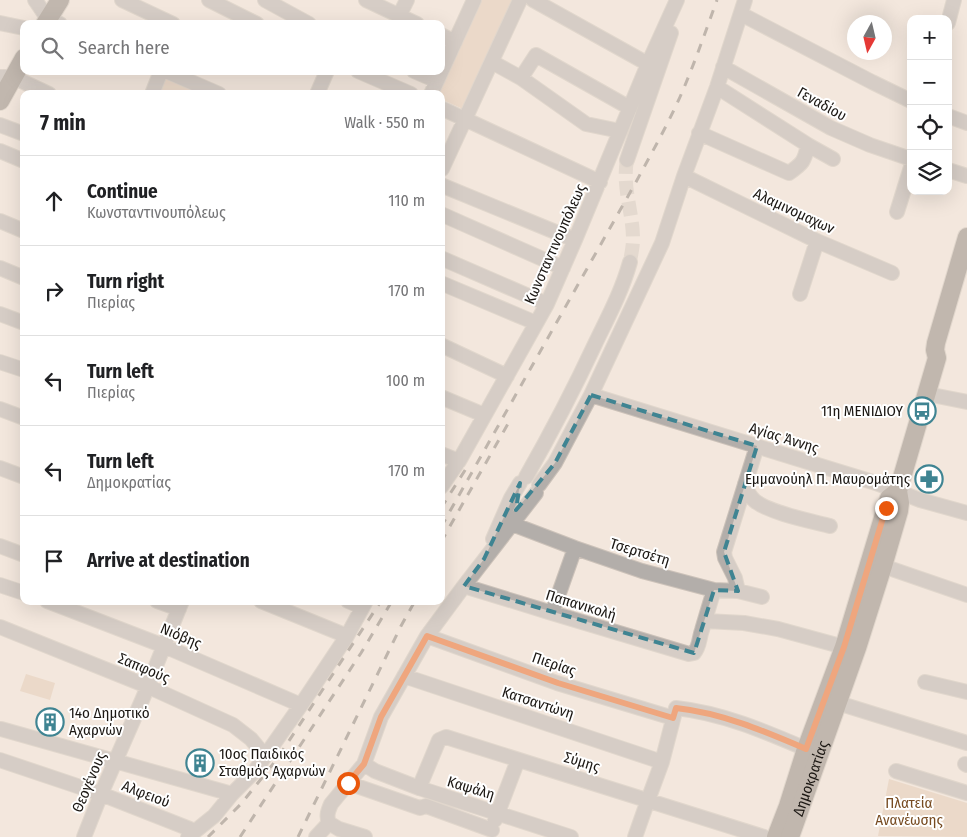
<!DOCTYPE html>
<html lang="en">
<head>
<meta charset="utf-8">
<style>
	:root { --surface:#fff; --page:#f2f2f2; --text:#202124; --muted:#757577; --line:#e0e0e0 }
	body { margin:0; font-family:"Fira Sans Condensed",sans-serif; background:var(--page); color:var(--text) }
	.controls { position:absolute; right:15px; top:15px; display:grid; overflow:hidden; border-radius:10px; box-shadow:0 5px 20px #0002 }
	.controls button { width:45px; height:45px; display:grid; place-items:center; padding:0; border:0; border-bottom:1px solid var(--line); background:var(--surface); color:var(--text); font:25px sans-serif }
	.compass { position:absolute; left:847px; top:15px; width:45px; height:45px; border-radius:50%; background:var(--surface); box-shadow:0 5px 20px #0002; rotate:188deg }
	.stop { position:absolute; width:15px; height:15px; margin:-11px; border:4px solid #ea580c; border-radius:50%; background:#fff }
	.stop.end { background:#ea580c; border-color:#fff; box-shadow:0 1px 5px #0008 }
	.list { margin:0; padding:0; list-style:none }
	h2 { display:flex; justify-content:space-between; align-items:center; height:65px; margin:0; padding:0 20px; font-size:21px }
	h2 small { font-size:16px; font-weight:400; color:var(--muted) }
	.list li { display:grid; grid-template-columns:32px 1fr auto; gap:15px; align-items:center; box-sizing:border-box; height:90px; padding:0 20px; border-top:1px solid var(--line) }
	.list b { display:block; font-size:19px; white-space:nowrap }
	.list p { margin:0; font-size:16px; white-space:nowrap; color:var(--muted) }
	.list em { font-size:16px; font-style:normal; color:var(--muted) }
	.icon { flex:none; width:28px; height:28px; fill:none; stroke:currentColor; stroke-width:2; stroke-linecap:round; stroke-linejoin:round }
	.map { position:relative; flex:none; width:967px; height:837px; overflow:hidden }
	.search { position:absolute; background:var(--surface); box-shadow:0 5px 20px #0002; left:20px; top:20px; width:425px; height:55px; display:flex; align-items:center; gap:12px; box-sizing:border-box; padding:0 18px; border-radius:10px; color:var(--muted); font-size:19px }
	.panel { position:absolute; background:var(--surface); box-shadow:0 5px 20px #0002; left:20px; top:90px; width:425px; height:515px; border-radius:10px }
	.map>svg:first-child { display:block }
</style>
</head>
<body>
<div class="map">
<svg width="967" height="837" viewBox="0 0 967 837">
	<rect width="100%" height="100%" fill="#f3e7dd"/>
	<path fill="#e3c8b1" d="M479,0h37l-51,110 -24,-11v-5h-5z
		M162,77l40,17h-48z
		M26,674l29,9 -5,17 -30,-9z
		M889,779l78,24v34l-89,-1z"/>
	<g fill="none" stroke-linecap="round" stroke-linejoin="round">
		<path stroke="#d3c8bf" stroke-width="14" stroke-dasharray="14 7" stroke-linecap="butt" d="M627,160c-5,28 6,52 6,79 0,8 -2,16 -3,23"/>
		<g stroke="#ccc2b9" stroke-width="16">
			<path id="minor" d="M35,0l13,19 12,5
				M122,0l51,24
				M209,0l48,24
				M265,0l44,24
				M366,0l51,24
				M533,0l115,64
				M741,14l131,68 39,19
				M399,16l8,-16
				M0,23l24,5
				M948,23l6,-23
				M441,35l14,7
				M492,62l29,16 65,46 34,7
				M723,67l108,61 39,17 41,14
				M166,71l53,23
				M358,71l53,23
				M414,71l23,10
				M0,77h13l36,17
				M521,78l15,-23 94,53
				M717,87l91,58 25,14
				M152,94l9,-23
				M317,94l10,-23
				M431,94l43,-94
				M441,108l159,74
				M948,116l19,7
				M0,125l24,9
				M699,133l90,40c14,-10 15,-11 19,-28
				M0,151l24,10
				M627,160l44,-127
				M442,169l78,-169
				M948,170l19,6
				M684,176l133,65 75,32
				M441,185l134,55
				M897,212l14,-45
				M441,214l122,54
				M0,221l24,10
				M441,258l106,46
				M0,268l24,10
				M441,283l95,40
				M800,294l17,-53
				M0,314l24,9
				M441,345l66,31
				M0,362l24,8
				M927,394l40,8
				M591,395l285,88 44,17 47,13
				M441,397l43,18
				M0,409l24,9
				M441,454l18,7
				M0,468l24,9
				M526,477c25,-44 48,-88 69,-133 13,-27 27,-53 35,-82
				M745,484c2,7 5,13 10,17 15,12 56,20 75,25
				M539,485l16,-22 36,-68 71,-152 22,-67 33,-89 28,-87
				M441,487l18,-26 88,-157 28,-64 73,-176 29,-64
				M512,524l63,24 67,23 72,19 24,1 24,6
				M493,539l18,-41 9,-15
				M0,546l24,9
				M883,566l84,29
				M0,585l24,8
				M464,586l88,27 137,41 5,-1c6,-7 5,-15 8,-23 4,-14 8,-27 12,-40
				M738,591l-3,-13 -10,-20 -1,-6 33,-106
				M47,601l117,45 137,59
				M157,601l22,8
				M261,601l86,35
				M348,601l14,6
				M552,613l23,-65
				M706,621l38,2 34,6 66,18
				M0,627l147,59 86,39 18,14 14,17
				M427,636l130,47 116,35
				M404,676l258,86
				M925,682l42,10
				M838,703l129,40
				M1,729l231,65
				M0,760l101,34 94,37
				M364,764l11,7 44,17 152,49
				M965,764l2,1
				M896,771l71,22
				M348,783l72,25 6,-2 66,24
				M419,788l20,-48 7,-3 318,100
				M495,820l23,-60
				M329,823c-3,-7 -1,-12 2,-19l33,-40 17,-47 46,-81 37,-50 72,-93
				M329,823l10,6 26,8
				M84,837l17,-43 42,-96 39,-97
				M188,837l26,-21 18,-22 22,-22 47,-67 46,-69 19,-35
				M316,837l13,-14
				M635,837l13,-37 14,-38 14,-54c46,5 88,23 130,41"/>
		</g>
		<g stroke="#ccc2b9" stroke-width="20">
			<g id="major">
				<path d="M45,24l15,-24"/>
				<path d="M0,101l24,-43"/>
				<path d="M776,837l12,-31 18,-57 38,-102 45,-149 9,-7"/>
				<path id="s1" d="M790,837l67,-189 26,-82 16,-55 1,-8 -2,-12 39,-133 -2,-8 1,-7 31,-106"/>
			</g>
		</g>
		<use href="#minor" stroke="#b3aeaa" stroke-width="14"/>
		<use href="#major" stroke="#857c75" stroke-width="18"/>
		<path stroke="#807871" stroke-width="3" stroke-dasharray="9 9" stroke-linecap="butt" d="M441,508l28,-44
			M441,527l195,-345c15,-28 31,-56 44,-85 14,-32 25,-64 37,-97
			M441,542l68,-120
			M208,837l33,-33 36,-45 104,-158
			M240,837l121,-184 31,-52
			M298,837l103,-211 14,-25"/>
	</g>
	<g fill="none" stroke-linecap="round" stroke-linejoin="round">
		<path stroke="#ea580c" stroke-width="6" d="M348,783l16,-19 17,-47 46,-81 131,47 115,35 3,-10c46,5 88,23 130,41l38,-102 42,-139"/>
	</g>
	<path d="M0 0H967V837H0ZM591,395l166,51 -33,106 14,39 -24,-1 -20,63 -230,-67 20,-27 36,-76 -4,27 39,-47z" fill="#f3e7dd" fill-opacity=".55" fill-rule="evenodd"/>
	<path fill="none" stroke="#3f8492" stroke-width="4" stroke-dasharray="10 6" stroke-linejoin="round" d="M591,395l166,51 -33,106 14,39 -24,-1 -20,63 -230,-67 20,-27 36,-76 -4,27 39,-47z"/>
	<defs>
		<g id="bus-ring" transform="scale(1.4375)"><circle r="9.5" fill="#fff" stroke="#3f8492" stroke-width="1.5"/><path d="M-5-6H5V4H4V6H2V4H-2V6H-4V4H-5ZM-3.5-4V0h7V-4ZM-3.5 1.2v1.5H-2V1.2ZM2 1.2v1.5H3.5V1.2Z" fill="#3f8492"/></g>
		<g id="pharmacy-ring" transform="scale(1.4375)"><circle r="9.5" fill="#fff" stroke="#3f8492" stroke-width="1.5"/><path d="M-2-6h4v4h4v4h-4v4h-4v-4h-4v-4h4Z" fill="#3f8492"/></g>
		<g id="building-ring" transform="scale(1.4375)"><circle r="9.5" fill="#fff" stroke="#3f8492" stroke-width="1.5"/><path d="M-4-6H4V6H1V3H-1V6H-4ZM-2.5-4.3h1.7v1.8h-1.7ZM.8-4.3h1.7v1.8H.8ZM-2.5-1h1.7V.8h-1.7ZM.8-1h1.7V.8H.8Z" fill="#3f8492"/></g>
	</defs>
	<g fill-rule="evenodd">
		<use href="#bus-ring" x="922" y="411"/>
		<use href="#pharmacy-ring" x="929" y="479"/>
		<use href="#building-ring" x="50" y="722"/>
		<use href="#building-ring" x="200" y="763"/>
	</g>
	<g text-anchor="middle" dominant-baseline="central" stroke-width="4" stroke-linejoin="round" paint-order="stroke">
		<g font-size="15" fill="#1b1713" stroke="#fff">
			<text transform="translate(822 104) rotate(29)">Γεναδίου</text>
			<text transform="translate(794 211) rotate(25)">Αλαμινομαχων</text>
			<text transform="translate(555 244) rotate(-66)">Κωνσταντινουπόλεως</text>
			<text transform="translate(784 438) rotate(17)">Αγίας Άννης</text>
			<text transform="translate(640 552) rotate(17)">Τσερτσέτη</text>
			<text transform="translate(581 605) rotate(17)">Παπανικολή</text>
			<text transform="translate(181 636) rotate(23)">Νιόβης</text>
			<text transform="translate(554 664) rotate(19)">Πιερίας</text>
			<text transform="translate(144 668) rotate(23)">Σαπφούς</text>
			<text transform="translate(538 703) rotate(18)">Κατσαντώνη</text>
			<text transform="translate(582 762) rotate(17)">Σύμης</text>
			<text stroke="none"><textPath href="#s1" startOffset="62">Δημοκρατίας</textPath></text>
			<text transform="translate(89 782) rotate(-67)">Θεογένους</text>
			<text transform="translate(471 788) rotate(17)">Καψάλη</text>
			<text transform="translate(146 794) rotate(21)">Αλφειού</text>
		</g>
		<g font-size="15" fill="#1b1713" stroke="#fff" text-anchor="end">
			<text x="903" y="411">11η ΜΕΝΙΔΙΟΥ</text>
			<text x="910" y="479">Εμμανούηλ Π. Μαυρομάτης</text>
			<text x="69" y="713" text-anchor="start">14ο Δημοτικό<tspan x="69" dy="17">Αχαρνών</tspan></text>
			<text x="219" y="754" text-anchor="start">10ος Παιδικός<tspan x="219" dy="17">Σταθμός Αχαρνών</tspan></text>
		</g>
		<g font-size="15" fill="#774b21" stroke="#fff">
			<text x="909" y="803">Πλατεία<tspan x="909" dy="17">Ανανέωσης</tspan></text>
		</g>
	</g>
</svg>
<div class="controls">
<button>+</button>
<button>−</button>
<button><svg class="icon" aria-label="locate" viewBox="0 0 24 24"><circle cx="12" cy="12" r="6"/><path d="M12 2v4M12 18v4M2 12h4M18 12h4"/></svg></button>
<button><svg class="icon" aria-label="layers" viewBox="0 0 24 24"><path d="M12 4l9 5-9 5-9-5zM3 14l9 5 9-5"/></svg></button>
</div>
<svg class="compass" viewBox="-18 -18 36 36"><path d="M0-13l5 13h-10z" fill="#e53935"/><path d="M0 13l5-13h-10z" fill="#757577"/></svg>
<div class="stop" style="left:348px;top:783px"></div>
<div class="stop end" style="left:886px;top:508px"></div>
<div class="search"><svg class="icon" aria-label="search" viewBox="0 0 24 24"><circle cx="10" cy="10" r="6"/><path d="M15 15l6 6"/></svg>Search here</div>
<section class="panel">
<h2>7 min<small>Walk · 550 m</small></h2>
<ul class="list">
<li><svg class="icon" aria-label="ahead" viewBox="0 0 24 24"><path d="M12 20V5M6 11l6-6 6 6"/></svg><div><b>Continue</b><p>Κωνσταντινουπόλεως</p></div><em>110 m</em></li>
<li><svg class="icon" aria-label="right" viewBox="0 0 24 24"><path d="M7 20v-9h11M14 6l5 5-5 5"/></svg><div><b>Turn right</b><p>Πιερίας</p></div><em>170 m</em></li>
<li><svg class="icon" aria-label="left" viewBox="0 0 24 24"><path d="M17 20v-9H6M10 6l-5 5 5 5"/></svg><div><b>Turn left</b><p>Πιερίας</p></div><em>100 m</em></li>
<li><svg class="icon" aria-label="left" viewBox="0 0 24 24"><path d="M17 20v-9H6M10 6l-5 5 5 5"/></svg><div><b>Turn left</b><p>Δημοκρατίας</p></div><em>170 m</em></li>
<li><svg class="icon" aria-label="arrive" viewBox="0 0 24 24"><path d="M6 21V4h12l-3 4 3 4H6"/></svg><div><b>Arrive at destination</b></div></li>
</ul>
</section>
</div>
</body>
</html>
